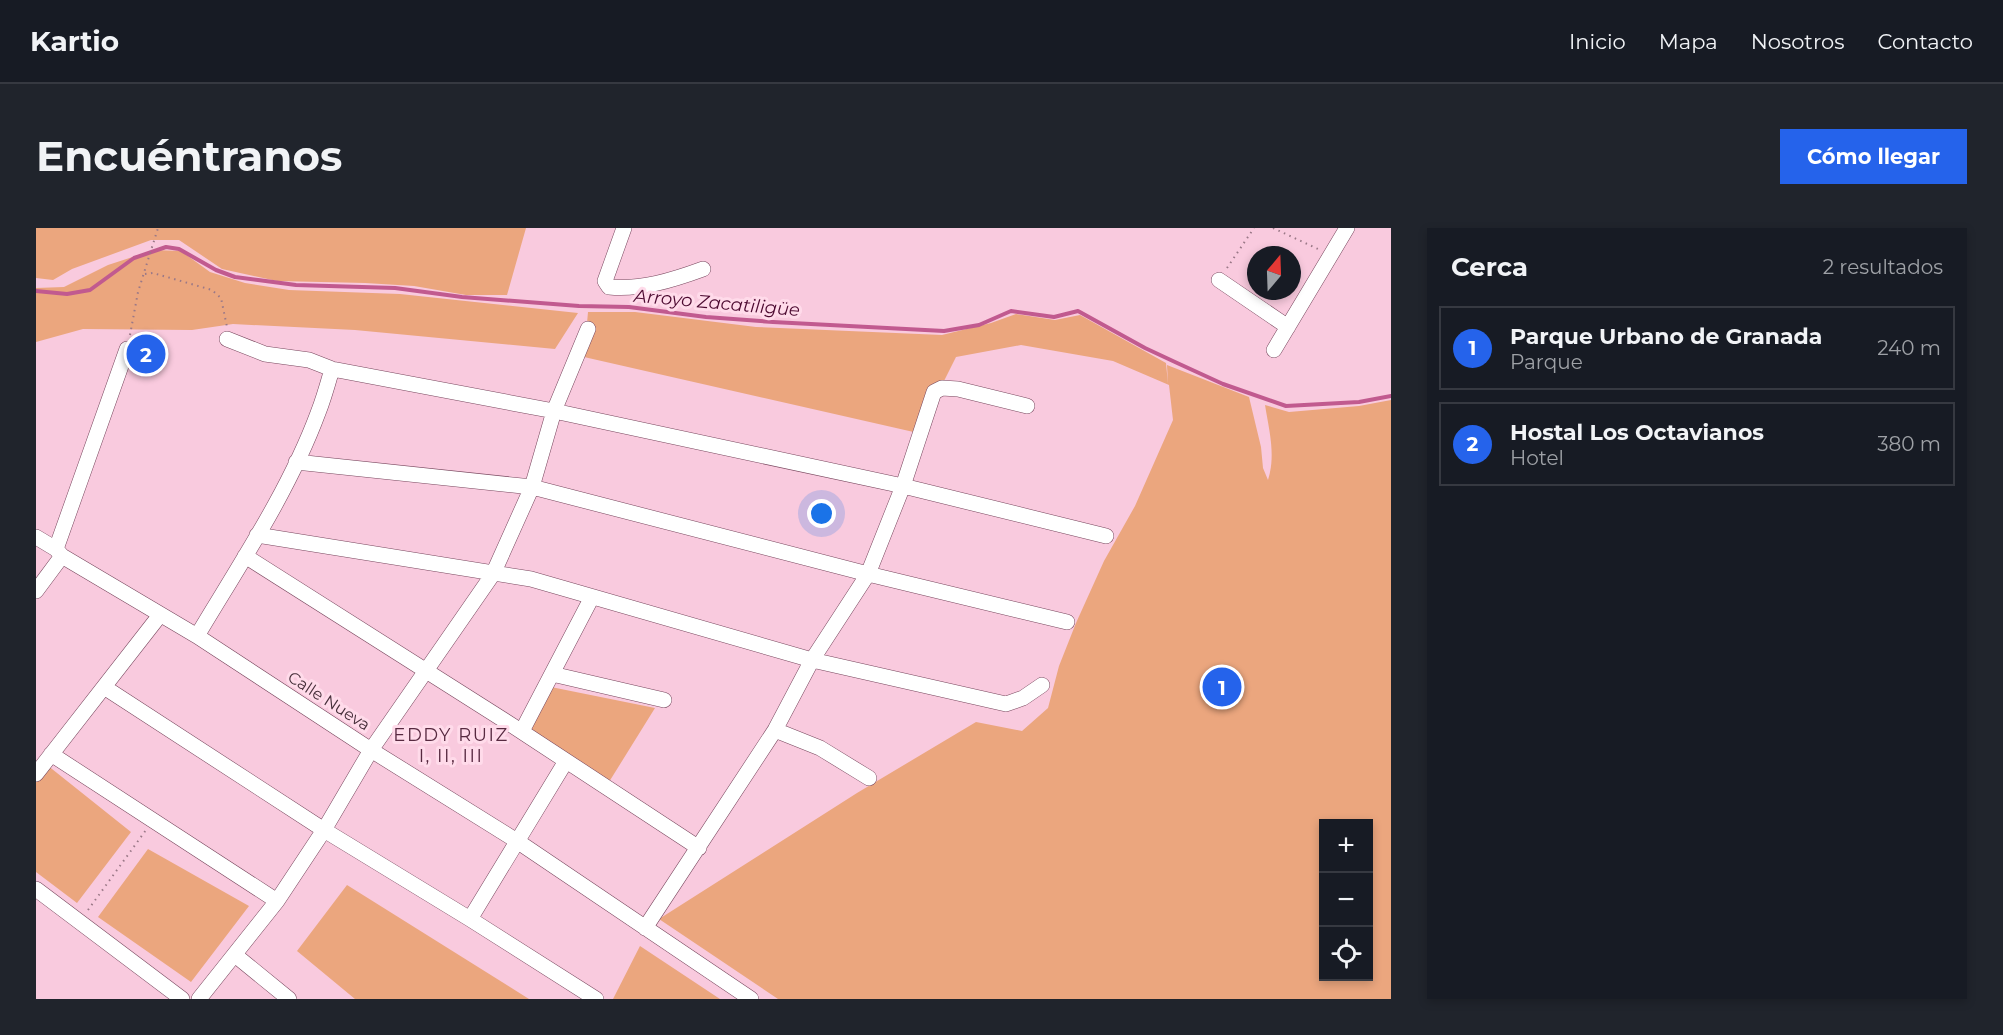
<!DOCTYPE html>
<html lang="es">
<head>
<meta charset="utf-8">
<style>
	:root { --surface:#171b24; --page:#20242c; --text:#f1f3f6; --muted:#9ea1a6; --line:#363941; --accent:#2563eb }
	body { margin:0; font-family:Montserrat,sans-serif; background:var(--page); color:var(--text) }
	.controls { position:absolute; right:18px; bottom:18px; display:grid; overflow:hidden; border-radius:0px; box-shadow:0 3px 9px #0003 }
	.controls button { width:54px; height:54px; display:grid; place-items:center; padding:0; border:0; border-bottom:2px solid var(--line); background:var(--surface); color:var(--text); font:30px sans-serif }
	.compass { position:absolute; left:1211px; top:18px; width:54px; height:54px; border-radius:50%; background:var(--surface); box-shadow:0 3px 9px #0003; rotate:19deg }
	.you { position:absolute; left:786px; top:286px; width:21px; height:21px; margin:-15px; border:4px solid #fff; border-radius:50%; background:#1a73e8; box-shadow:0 0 0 9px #1a73e833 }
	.badge { display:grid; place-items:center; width:39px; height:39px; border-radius:50%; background:var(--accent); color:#fff; font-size:20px; font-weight:700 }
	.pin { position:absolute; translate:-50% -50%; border:3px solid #fff; box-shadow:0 2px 6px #0006 }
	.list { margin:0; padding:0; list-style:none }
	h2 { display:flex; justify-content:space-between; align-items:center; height:78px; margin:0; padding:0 24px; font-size:26px }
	h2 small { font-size:20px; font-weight:400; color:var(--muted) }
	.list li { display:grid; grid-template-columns:39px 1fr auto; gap:18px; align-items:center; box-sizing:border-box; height:84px; margin:0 12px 12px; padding:0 12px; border:2px solid var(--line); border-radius:0px }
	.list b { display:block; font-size:22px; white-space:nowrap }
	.list p { margin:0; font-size:20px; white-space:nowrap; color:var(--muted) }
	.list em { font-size:20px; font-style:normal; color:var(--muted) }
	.icon { flex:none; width:33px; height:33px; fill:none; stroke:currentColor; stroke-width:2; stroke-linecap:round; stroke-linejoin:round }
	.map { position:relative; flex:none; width:1355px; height:771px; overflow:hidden; border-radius:0px }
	header { display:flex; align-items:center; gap:36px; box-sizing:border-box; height:84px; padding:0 30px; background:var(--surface); border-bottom:2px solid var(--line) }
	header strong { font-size:28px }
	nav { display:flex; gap:33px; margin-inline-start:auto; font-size:21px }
	.intro { display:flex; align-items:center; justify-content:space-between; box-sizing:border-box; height:144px; padding:0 36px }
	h1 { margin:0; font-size:42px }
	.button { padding:15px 27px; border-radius:0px; background:var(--accent); color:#fff; font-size:21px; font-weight:700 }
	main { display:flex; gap:36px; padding:0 36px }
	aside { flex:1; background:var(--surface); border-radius:0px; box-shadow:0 3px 9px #0003 }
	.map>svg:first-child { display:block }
</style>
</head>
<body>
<header>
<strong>Kartio</strong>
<nav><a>Inicio</a><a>Mapa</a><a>Nosotros</a><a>Contacto</a></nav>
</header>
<div class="intro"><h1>Encuéntranos</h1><a class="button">Cómo llegar</a></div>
<main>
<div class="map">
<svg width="1355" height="771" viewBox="0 0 1355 771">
	<rect width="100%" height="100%" fill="#f9cade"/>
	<path fill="#eba67e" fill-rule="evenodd" d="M0,0h490l-19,67h-41l-52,-9 -49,-3 -88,-2 -55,-12 -43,-29h-28l-79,29 -19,11 -17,-2z
		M118,22l27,1 29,21 35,11 44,7 111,4 178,19 -23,36 -200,-19 -122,-6 -41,6 -109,-1 -47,13v-54l28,-1 44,-22z
		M552,84h47l121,15 186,8 49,-12 25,-9 39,6 25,-5 86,48 2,21 -1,-19 82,32 12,50 2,21 5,12c8,-25 1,-50 -3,-75l24,7 70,-6 32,-6v599h-613l-119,-80 198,-126 119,-71 46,9 26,-23 11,-42 17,-43 28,-62 31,-55 38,-86 -4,-35 -56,-24 -92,-16 -65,12 -38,76 -334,-76zM1288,596h44v152h-44z
		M515,459l104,21 -46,74 -80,-52z
		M11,537l84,67 -54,71 -41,-31v-92z
		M112,621l101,57 -58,76 -93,-65z
		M311,657l182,114h-174l-58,-48z
		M604,718l80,53h-107z"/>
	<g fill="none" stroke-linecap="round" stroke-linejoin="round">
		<path stroke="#c15a8f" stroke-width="4" d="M0,63l31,3 23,-4 44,-32 32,-11 13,2 37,21 19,7 23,3 38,5 99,3 67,9 117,9 50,1 77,10 67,5 171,9 35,-6 32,-14 43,6 24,-6 67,37 30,14 48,22 63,22 73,-4 32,-6"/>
		<g stroke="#78475e" stroke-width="16">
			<path id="minor" d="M588,0l-19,53 4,6c32,3 64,-7 94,-18
				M1183,52l69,47
				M191,111l38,15 44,6 23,9 222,42 349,75 203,50
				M1238,122l73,-122
				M260,234l236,25 336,87 199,48
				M221,307l274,44 281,81 194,44 17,-6 19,-13
				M0,309l20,12 6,7 135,80 174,114 146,91 234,158
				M20,321l71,-200
				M209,328l268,170 186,122
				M0,363l26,-35
				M161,408c43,-72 92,-145 121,-223 6,-15 10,-30 14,-44
				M516,446l112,26
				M68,459l220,143 146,89 126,80
				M739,502l45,18 49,30
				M486,503l70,-134
				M15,526l226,147
				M0,546l124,-159
				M0,661l146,110
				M434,691l96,-158
				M609,700l130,-198 37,-70 56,-86 35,-88 31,-94 8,-4 16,1 69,17
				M199,727l54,44
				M163,771l78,-98 47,-71 47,-80 122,-176 39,-87 22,-76 34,-82"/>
		</g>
		<path stroke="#9a7887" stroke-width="2" stroke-dasharray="1.5 4.5" stroke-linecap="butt" d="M1237,0l45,21
			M1191,40l27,-40
			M109,46l8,-1 59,17 9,8 6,29
			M94,107l8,-43 20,-64
			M52,682l58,-80"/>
		<use href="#minor" stroke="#fff" stroke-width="15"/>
	</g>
	<g text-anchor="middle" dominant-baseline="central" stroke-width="6" stroke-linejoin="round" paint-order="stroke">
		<g font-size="16" fill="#452e39" stroke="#ffdbea">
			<text transform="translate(293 473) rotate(33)">Calle Nueva</text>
		</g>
		<g font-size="18" font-style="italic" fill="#4c0930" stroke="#ffdbea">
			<text transform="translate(681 75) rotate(5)">Arroyo Zacatiligüe</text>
		</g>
		<g font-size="18" letter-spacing="1.5" fill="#572940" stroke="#ffdbea">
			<text x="415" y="507">EDDY RUIZ<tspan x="415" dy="21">I, II, III</tspan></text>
		</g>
	</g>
</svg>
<div class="controls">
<button>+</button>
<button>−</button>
<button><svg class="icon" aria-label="locate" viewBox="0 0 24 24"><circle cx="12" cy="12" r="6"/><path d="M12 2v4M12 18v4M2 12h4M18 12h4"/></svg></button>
</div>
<svg class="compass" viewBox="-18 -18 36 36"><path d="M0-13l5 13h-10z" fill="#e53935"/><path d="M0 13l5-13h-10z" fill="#9ea1a6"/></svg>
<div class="you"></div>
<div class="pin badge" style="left:1186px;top:459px">1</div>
<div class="pin badge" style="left:110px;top:126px">2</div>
</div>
<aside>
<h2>Cerca<small>2 resultados</small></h2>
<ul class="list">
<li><span class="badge">1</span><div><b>Parque Urbano de Granada</b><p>Parque</p></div><em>240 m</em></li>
<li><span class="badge">2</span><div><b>Hostal Los Octavianos</b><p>Hotel</p></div><em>380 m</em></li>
</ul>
</aside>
</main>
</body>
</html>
